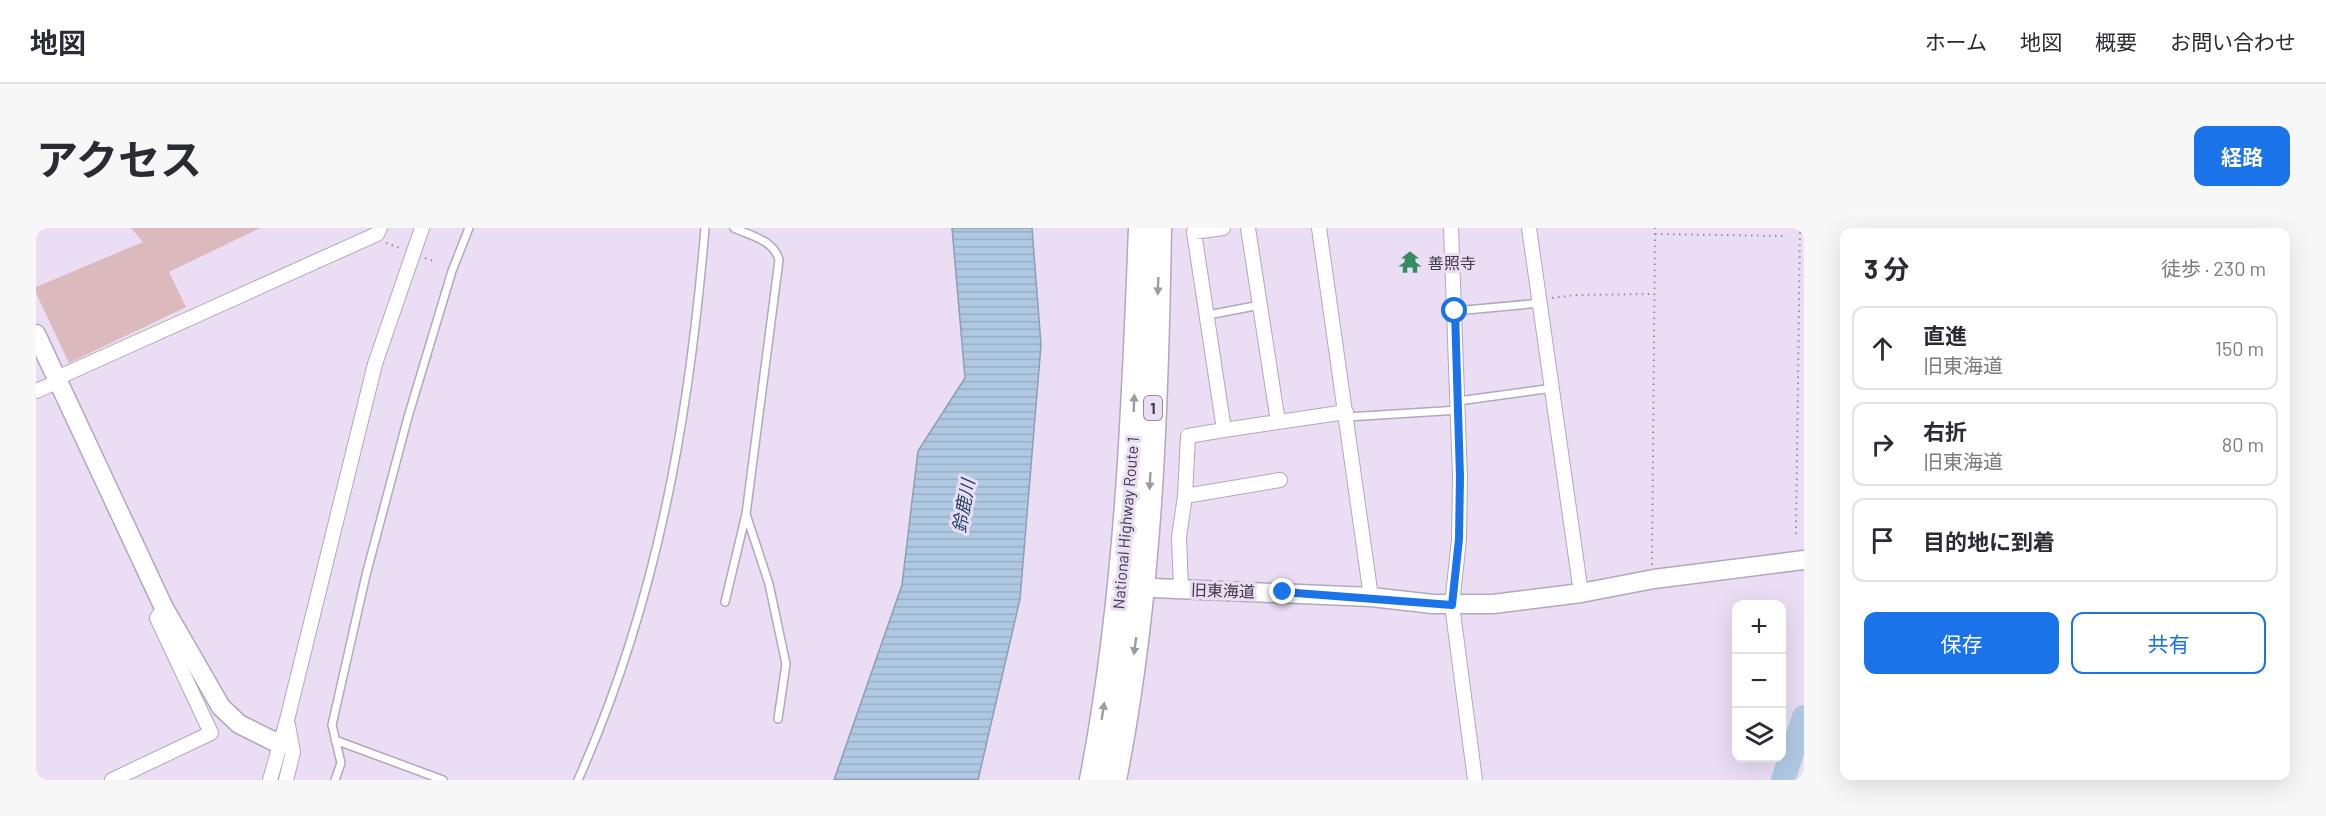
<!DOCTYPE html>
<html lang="ja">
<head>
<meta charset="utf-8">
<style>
	:root { --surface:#fff; --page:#f7f7f7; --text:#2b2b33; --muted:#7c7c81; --line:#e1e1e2; --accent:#1a73e8 }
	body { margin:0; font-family:Barlow,"Noto Sans JP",sans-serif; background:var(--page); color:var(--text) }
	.controls { position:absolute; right:18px; bottom:18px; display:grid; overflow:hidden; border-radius:12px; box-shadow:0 6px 24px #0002 }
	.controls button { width:54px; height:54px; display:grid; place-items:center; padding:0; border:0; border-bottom:2px solid var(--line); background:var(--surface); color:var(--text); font:30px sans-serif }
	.stop { position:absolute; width:18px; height:18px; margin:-14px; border:4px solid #1a73e8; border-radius:50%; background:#fff }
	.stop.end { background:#1a73e8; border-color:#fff; box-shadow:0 2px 6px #0008 }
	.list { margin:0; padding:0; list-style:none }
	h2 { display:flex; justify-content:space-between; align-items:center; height:78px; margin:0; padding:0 24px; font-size:26px }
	h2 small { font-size:20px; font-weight:400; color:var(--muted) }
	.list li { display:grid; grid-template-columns:39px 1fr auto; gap:18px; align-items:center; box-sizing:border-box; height:84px; margin:0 12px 12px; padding:0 12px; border:2px solid var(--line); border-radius:12px }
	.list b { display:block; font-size:22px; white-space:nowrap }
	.list p { margin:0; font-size:20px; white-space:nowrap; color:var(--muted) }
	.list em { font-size:20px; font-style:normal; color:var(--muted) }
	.actions { display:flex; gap:12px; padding:18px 24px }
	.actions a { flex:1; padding:14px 0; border:2px solid var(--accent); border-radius:12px; text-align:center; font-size:21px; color:var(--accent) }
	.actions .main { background:var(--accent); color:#fff }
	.icon { flex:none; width:33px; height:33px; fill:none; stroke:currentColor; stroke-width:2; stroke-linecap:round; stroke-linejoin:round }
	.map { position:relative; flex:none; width:1768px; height:552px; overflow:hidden; border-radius:12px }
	header { display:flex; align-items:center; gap:36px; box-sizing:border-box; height:84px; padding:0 30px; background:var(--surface); border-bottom:2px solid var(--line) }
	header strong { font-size:28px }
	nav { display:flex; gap:33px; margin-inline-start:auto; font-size:21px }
	.intro { display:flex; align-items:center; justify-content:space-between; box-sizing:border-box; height:144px; padding:0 36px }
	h1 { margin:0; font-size:42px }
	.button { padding:15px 27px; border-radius:12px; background:var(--accent); color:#fff; font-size:21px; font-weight:700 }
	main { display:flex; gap:36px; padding:0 36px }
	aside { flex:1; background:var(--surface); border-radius:12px; box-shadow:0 6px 24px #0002 }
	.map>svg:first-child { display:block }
</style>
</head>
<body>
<header>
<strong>地図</strong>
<nav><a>ホーム</a><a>地図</a><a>概要</a><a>お問い合わせ</a></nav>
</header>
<div class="intro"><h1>アクセス</h1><a class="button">経路</a></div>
<main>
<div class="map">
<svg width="1768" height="552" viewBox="0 0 1768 552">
	<defs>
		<pattern id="water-rules" width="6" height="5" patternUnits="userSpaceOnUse" patternTransform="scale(1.5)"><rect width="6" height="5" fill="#b0c9e3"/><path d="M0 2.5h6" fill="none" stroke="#98adc4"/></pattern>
	</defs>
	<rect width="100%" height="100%" fill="#eaddf4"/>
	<path fill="#dcb9bc" d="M95,0h129l-91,44 17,35 -117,56 -33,-70v-6l107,-45z"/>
	<path fill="url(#water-rules)" stroke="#8e9eb3" stroke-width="1.5" d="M916,0h80l9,117 -21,254 -42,181h-144l68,-195 16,-134 47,-73z"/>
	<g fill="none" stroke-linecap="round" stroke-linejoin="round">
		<path stroke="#b0c9e3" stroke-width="24" d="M1747,552l21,-63"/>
		<g stroke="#b3a7bd" stroke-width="10">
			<path id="service" d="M1419,83l86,-8
				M1172,87l52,-10
				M1422,173l95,-13
				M1311,189l112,-7
				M710,286l23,70 17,80 -8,55
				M689,374l21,-88 33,-254c-5,-20 -28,-24 -45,-32
				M299,512l108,40
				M299,552l6,-17 -9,-38 34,-150 42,-158 44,-146 17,-43
				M542,552c79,-177 111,-360 127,-552"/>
		</g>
		<g stroke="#b3a7bd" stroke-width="16">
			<path id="minor" d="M1187,0l-29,4 30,198 122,-18
				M1212,0l30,194
				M1283,0l52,369
				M1415,0l9,249 -1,62 -7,66 23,175
				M1493,0l52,365
				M21,150l320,-144 3,-6
				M0,163l21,-9
				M1149,268l95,-16
				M1145,361l-2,-52 6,-41 3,-60 36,-6
				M76,552l99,-47 -54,-115 7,-10
				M234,552l17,-60 88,-356 47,-136
				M250,552l7,-28 -5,-27"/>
		</g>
		<g stroke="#b3a7bd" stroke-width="21">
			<path id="tertiary" d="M0,106l128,274 45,78 12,21 18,17 42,21
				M1093,359l242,10 62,7h60l88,-11 73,-14 150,-19"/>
		</g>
		<g stroke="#b3a7bd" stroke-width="27">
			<path id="trunk" d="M1056,552c35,-182 42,-367 49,-552
				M1078,552c36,-182 42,-367 45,-552"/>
		</g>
		<path stroke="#968d9d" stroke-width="2" stroke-dasharray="1.5 4.5" stroke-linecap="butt" d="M1619,6l129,2
			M350,15l14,5
			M389,30l11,4
			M1516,70l24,-3 78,-1
			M1760,306l4,-306
			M1616,337l3,-337"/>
		<use href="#service" stroke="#fff" stroke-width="7"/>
		<use href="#minor" stroke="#fff" stroke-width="14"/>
		<use href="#tertiary" stroke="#fff" stroke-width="18"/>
		<use href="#trunk" stroke="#fff" stroke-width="24"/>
	</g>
	<defs><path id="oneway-solid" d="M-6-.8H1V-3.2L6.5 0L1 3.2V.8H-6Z" transform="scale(1.5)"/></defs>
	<g fill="#9f9ca1">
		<use href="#oneway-solid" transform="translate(1122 58) rotate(92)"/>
		<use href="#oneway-solid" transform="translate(1098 175) rotate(-88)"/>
		<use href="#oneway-solid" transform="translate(1114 253) rotate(93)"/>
		<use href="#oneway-solid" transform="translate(1099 418) rotate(98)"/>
		<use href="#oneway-solid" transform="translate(1067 483) rotate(-81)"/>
	</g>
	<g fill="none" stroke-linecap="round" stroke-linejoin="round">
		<path stroke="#1a73e8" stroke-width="8" d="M1247,364l169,13 7,-66 1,-62 -5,-166"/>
	</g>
	<defs>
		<g id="temple-bare" transform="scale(1.8)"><path d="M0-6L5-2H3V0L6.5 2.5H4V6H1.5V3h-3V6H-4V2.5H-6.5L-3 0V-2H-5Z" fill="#348c60" stroke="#eaddf4" stroke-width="2.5" paint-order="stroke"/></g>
	</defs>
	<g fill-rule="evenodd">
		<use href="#temple-bare" x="1374" y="34"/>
	</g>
	<g text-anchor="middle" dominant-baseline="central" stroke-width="6" stroke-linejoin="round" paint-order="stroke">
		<rect fill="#eaddf4" stroke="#726b78" stroke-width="1.5" x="1108" y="168" width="18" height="24" rx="4.5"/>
		<g font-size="15" font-weight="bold" fill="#3f3a43">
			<text x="1117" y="180">1</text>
		</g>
		<g font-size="16" fill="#3f3a43" stroke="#eaddf4" text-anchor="start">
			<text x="1392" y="34">善照寺</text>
		</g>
		<g font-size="16" fill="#3f3a43" stroke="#eaddf4">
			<text transform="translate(1089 295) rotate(-85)">National Highway Route 1</text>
			<text transform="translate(1187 362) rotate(2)">旧東海道</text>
		</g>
		<g font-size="18" font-style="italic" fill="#21466a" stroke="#eaddf4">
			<text transform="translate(927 278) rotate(-80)">鈴鹿川</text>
		</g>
	</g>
</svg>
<div class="controls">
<button>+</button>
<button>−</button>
<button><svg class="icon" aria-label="layers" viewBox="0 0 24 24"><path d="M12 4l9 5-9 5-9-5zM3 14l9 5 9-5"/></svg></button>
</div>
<div class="stop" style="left:1419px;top:83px"></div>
<div class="stop end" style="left:1247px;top:364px"></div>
</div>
<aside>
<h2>3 分<small>徒歩 · 230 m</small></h2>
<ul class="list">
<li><svg class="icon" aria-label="ahead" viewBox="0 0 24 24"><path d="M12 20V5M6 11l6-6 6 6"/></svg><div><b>直進</b><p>旧東海道</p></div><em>150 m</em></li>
<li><svg class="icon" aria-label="right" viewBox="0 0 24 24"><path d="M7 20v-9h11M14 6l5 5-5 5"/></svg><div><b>右折</b><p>旧東海道</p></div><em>80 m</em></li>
<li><svg class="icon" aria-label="arrive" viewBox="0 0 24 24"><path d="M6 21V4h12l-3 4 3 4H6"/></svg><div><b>目的地に到着</b></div></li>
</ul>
<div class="actions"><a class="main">保存</a><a>共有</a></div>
</aside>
</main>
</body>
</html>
